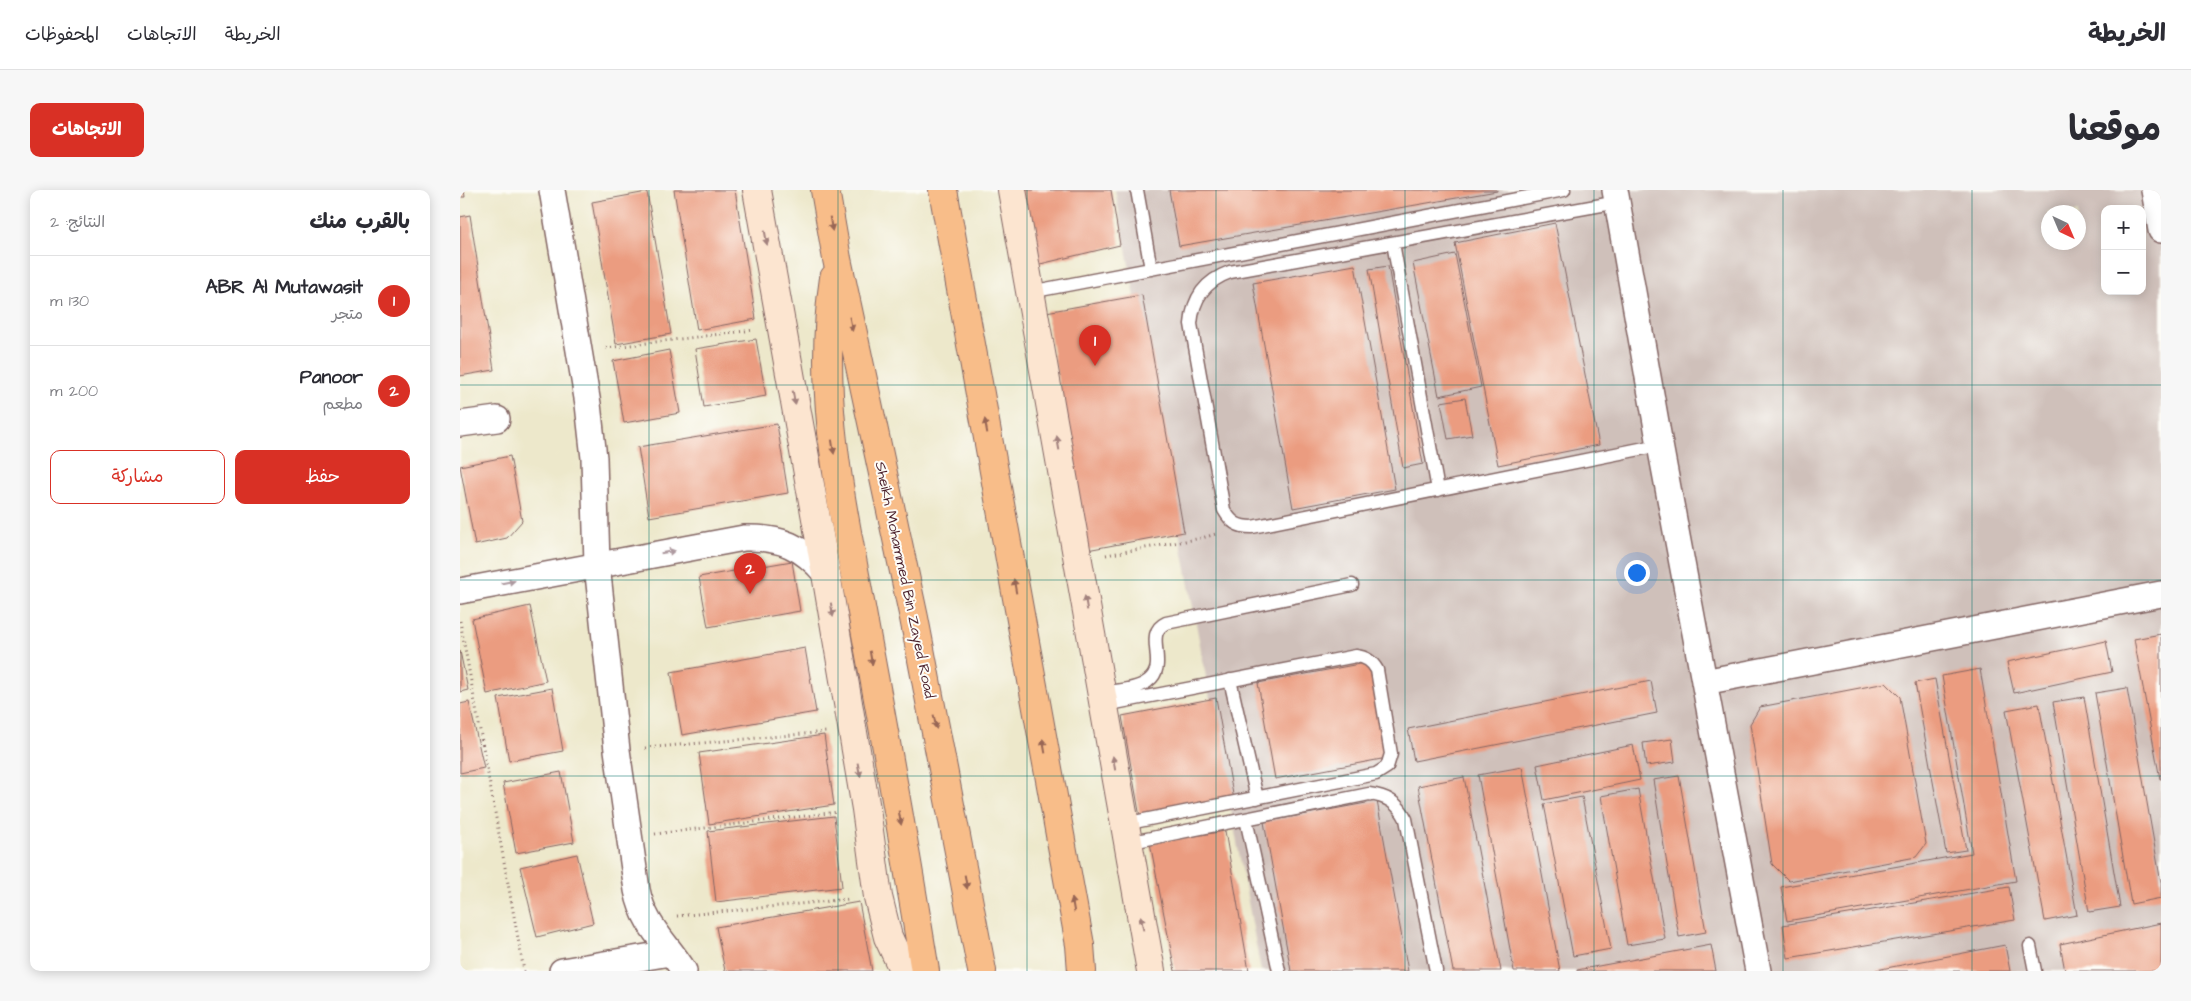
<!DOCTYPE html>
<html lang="ar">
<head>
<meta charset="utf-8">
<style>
	:root { --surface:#fff; --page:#f7f7f7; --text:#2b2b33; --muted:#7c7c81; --line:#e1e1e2; --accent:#d93025 }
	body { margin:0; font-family:"Architects Daughter","Playpen Sans Arabic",sans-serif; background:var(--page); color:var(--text); direction:rtl }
	.controls { position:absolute; right:15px; top:15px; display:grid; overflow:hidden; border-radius:10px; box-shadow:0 2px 12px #0003 }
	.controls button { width:45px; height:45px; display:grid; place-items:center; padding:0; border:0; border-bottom:1px solid var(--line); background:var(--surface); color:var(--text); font:25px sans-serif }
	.compass { position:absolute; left:1581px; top:15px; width:45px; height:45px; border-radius:50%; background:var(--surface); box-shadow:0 2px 12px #0003; rotate:136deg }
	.you { position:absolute; left:1176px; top:382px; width:18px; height:18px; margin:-12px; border:4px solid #fff; border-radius:50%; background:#1a73e8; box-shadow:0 0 0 8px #1a73e833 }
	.badge { display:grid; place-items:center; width:32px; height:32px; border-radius:50%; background:var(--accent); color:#fff; font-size:16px; font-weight:700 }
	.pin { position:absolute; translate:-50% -41px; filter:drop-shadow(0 1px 2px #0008) }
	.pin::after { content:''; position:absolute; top:26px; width:18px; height:15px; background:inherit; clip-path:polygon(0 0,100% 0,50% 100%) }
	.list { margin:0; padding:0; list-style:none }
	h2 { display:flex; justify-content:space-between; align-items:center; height:65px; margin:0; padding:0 20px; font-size:21px }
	h2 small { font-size:16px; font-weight:400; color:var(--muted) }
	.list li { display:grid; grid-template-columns:32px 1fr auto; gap:15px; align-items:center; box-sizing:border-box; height:90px; padding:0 20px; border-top:1px solid var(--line) }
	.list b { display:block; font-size:19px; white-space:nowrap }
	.list p { margin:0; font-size:16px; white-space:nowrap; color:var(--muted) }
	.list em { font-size:16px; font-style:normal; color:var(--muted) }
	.actions { display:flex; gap:10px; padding:15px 20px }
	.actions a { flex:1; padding:11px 0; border:1px solid var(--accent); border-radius:10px; text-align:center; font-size:18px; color:var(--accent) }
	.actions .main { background:var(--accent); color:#fff }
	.map { position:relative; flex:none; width:1701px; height:781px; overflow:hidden; direction:ltr; border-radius:10px }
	header { display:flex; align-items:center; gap:30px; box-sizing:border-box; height:70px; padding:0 25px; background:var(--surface); border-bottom:1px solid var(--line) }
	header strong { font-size:24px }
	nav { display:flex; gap:28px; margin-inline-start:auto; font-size:18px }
	.intro { display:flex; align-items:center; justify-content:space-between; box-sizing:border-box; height:120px; padding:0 30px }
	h1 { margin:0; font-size:35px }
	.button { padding:12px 22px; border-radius:10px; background:var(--accent); color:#fff; font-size:18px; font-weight:700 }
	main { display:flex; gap:30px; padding:0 30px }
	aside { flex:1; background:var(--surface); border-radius:10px; box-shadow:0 2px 12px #0003 }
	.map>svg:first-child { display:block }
</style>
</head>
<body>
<header>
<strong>الخريطة</strong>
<nav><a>الخريطة</a><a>الاتجاهات</a><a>المحفوظات</a></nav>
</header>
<div class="intro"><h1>موقعنا</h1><a class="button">الاتجاهات</a></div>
<main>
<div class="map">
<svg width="1701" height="781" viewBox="0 0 1701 781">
	<rect width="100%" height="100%" fill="#fdfcf7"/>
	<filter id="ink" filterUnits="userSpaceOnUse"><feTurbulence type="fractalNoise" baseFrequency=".02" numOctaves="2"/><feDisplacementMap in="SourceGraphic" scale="10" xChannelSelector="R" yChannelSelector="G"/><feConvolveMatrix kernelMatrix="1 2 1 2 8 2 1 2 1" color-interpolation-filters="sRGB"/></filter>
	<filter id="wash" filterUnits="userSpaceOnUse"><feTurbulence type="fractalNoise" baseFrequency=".0096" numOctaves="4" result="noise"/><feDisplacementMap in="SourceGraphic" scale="20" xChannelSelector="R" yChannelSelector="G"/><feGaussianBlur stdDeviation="1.12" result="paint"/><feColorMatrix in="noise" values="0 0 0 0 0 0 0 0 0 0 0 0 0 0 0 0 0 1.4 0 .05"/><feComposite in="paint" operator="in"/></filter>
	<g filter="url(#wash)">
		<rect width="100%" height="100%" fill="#ede8cb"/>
		<path fill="#cfc0ba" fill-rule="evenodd" d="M655,0h1046v781h-900zM1645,19h37v82h-37zM1588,22h30v30h-30z"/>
		<g id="blocks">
			<path fill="#eb9c80" d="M0,0h4l1,7h-5z
				M214,0h61l21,129 -59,11z
				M558,0h93l9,55 -88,21z
				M709,0h328v1l-318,55z
				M187,2l24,142 -55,10 -24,-142z
				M10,25l24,155 -34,6v-159z
				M1095,33l44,222 -101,20 -43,-222z
				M995,64l26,133 -42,9 -26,-133z
				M895,75l40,224 -102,19 -40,-225z
				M928,76l35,198 -20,4 -34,-199z
				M682,105l42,237 -97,18 -41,-238z
				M296,149l10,57 -62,11 -9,-58z
				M209,160l11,63 -56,10 -11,-62z
				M1005,208l7,37 -24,4 -7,-37z
				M317,234l11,69 -139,24 -11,-70z
				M50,266l12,65 -15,17 -32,7 -15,-79z
				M332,371l8,50 -92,16 -9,-50z
				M70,416l16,75 -59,13 -15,-75z
				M1701,444v145h-1l-26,-140z
				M1646,451l6,31 -98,21 -7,-31z
				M345,458l11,64 -134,23 -11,-63z
				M0,461l8,39 -8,2z
				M910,472l17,96 -112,21 -17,-96z
				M1520,479l36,212 -229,40 -6,-34 191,-34 -30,-177z
				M1475,489l31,171 -20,3 -31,-170z
				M1191,491l6,32 -243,48 -6,-32z
				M1426,493l14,14 26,147 -10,13 -127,24 -17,-17 -22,-140 10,-17z
				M92,498l11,63 -54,10 -11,-63z
				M1667,498l34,195v15l-30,6 -36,-211z
				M1624,507l36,210 -31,5 -36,-210z
				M756,508l18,102 -94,17 -18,-101z
				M9,512l15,66 -24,5v-69z
				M1579,514l38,211 -32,6 -39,-211z
				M364,545l10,70 -125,19 -10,-71z
				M1212,549l3,23 -29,4 -3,-23z
				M1173,555l7,35 -96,20 -7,-35z
				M1062,577l38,204h-46l-36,-196z
				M101,582l13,70 -58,11 -13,-70z
				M1219,586l27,156 -27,5 -26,-157z
				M1004,587l37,194h-48l-35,-185z
				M1178,599l27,150 -38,6 -26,-149z
				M1122,607l29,152 -38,7 -29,-152z
				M917,611l31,170h-117l-27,-149z
				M374,626l8,71 -126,15 -8,-71z
				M765,641l24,140h-74l-25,-128z
				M117,664l16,69 -56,14 -17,-70z
				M1549,697l6,33 -227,38 -5,-33z
				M399,712l13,69h-147l-9,-44z
				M1701,733v48h-96l-5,-27z
				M1251,755l5,26h-139v-1z
				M1545,755l5,26h-134v-1z"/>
		</g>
	</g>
	<g filter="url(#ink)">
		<use href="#blocks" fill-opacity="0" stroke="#836563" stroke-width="1"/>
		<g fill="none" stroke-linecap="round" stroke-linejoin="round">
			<g stroke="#836563" stroke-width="15">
				<path id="lane" d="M677,0l14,79
					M1158,12l-388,70c-25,9 -37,26 -39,52l33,186c7,12 13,17 28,17l408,-82
					M933,53l45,247
					M570,102l534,-102
					M770,490l27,118
					M643,503c14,-3 34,-3 45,-12 22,-16 -6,-47 18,-58l186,-38
					M645,515l251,-49c10,1 16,5 21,14l14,84 -4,13 -11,7 -252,50
					M786,629l33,152
					M667,653l242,-49c18,2 29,9 37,25l30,152
					M1570,756l5,25"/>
			</g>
			<g stroke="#836563" stroke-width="28">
				<path id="street" d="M92,0l36,214 6,54 3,107 20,185 20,140c7,36 29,52 47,81
					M1155,0l45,255 98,526
					M1694,0l7,40
					M0,234l37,-5
					M0,401l284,-53c37,-1 58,8 82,36
					M1244,492l457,-88
					M102,781l108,-18"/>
			</g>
			<g stroke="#836563" stroke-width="30">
				<path id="secondary" d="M297,0l69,384 40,235 12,88 10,40 16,34
					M552,0l139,781"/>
			</g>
			<g stroke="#836563" stroke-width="30">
				<path id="highway" d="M365,0l12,69 77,359 68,353
					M483,0l137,755 2,26
					M374,88c-18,119 8,224 29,340 22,117 43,235 62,353"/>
			</g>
			<path stroke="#836563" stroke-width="3" stroke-dasharray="1 4" stroke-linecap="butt" d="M146,158l148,-18
				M646,365l96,-17 14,-4
				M0,431l64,350
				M185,558l181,-16
				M195,644l183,-22
				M217,726l173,-17"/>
			<use href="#lane" stroke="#fff" stroke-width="12"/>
			<use href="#street" stroke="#fff" stroke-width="25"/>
			<use href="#secondary" stroke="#fce5d0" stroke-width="28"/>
			<use href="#highway" stroke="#f8bd89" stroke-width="28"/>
		</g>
		<defs><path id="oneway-solid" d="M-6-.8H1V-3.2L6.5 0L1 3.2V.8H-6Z" transform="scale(1.25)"/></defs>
		<g fill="#986655">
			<use href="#oneway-solid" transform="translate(371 34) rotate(80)"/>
			<use href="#oneway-solid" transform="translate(391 134) rotate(78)"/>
			<use href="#oneway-solid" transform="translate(526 236) rotate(-100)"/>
			<use href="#oneway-solid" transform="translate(373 257) rotate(81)"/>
			<use href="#oneway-solid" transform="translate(555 396) rotate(-100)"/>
			<use href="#oneway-solid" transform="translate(411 468) rotate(80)"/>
			<use href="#oneway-solid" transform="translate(475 532) rotate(79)"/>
			<use href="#oneway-solid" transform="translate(584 556) rotate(-100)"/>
			<use href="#oneway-solid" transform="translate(440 628) rotate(80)"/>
			<use href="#oneway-solid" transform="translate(506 692) rotate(80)"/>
			<use href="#oneway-solid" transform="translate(613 715) rotate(-100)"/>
		</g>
		<g fill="#a3827e">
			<use href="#oneway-solid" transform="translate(306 48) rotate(80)"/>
			<use href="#oneway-solid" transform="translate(334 208) rotate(80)"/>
			<use href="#oneway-solid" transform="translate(598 253) rotate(-100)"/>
			<use href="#oneway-solid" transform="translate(626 413) rotate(-100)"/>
			<use href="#oneway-solid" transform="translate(372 420) rotate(81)"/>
			<use href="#oneway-solid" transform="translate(654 573) rotate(-99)"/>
			<use href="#oneway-solid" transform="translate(399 580) rotate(79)"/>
			<use href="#oneway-solid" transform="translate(682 733) rotate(-101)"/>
		</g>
		<g fill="#ae9aa0">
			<use href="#oneway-solid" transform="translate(208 362) rotate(-10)"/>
			<use href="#oneway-solid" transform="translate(48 392) rotate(-11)"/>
		</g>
	</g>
	<path fill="none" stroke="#0f766e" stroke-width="1" stroke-opacity="0.55" d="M189,0v781M378,0v781M567,0v781M756,0v781M945,0v781M1134,0v781M1323,0v781M1512,0v781M0,195h1701M0,390h1701M0,586h1701"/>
	<g text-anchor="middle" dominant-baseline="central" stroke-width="4" stroke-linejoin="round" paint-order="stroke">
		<g font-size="15" fill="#4a1f2b" stroke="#fdfcf7">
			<text transform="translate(445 390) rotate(78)">Sheikh Mohammed Bin Zayed Road</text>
		</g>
	</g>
</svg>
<div class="controls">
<button>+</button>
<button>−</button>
</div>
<svg class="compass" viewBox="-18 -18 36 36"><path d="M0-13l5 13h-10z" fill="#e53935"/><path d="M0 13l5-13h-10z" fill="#7c7c81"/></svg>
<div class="you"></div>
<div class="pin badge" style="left:635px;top:176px">1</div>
<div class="pin badge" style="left:290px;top:404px">2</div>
</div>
<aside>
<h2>بالقرب منك<small>النتائج: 2</small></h2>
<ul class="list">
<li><span class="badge">1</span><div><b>ABR Al Mutawasit</b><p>متجر</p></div><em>130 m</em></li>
<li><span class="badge">2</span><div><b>Panoor</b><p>مطعم</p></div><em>200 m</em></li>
</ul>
<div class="actions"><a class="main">حفظ</a><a>مشاركة</a></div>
</aside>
</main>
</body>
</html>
